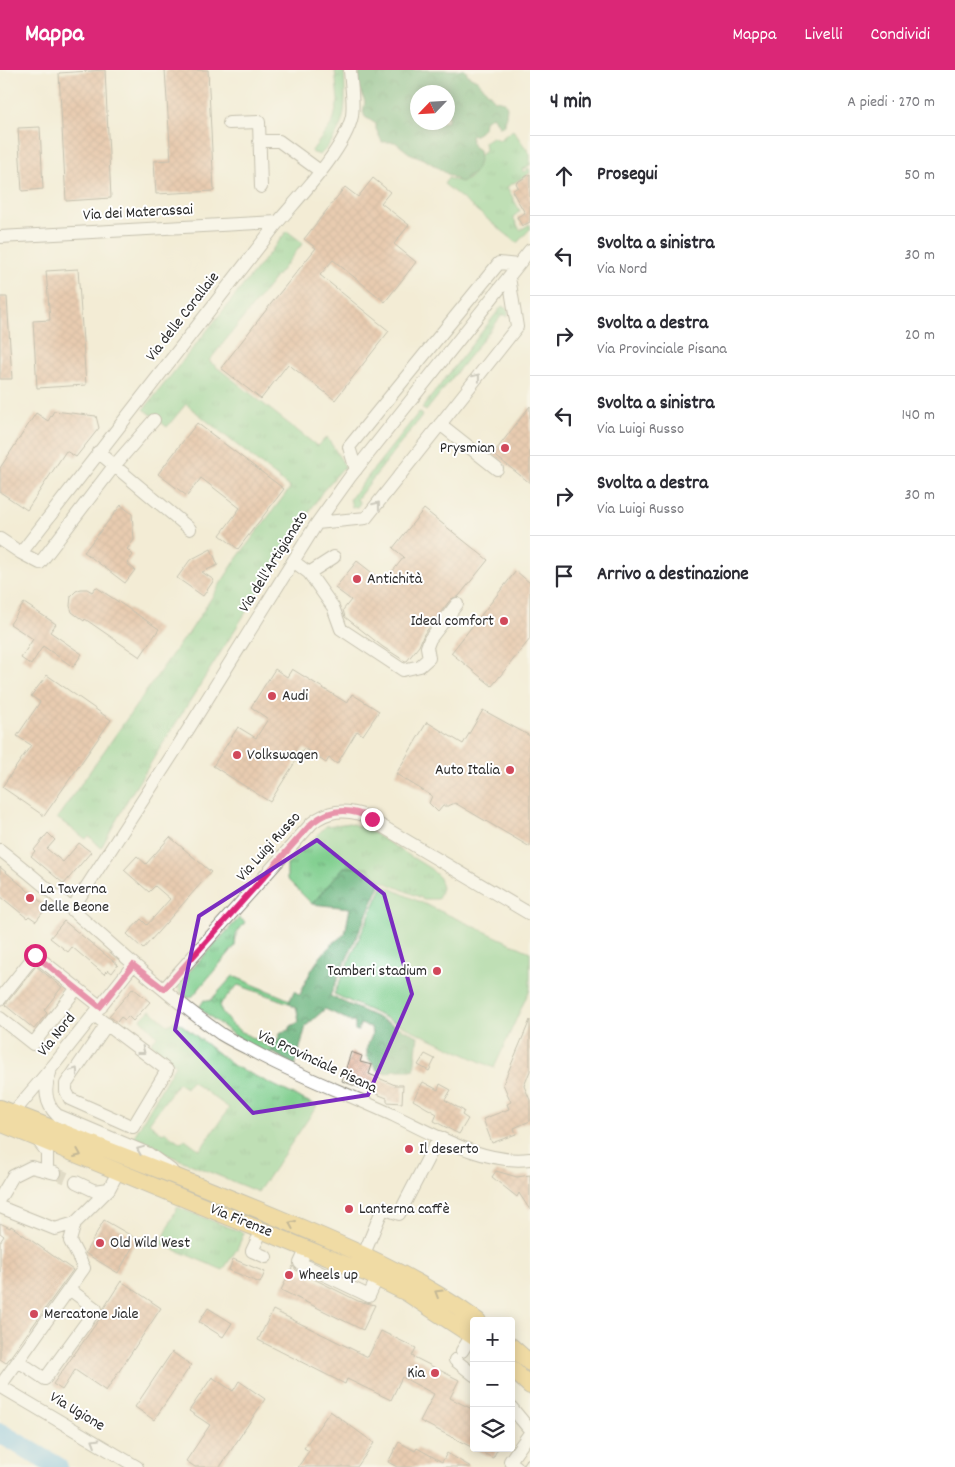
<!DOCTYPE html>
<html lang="it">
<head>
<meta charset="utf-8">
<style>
	:root { --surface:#fff; --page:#f7f7f7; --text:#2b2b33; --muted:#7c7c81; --line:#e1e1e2; --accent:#db2777 }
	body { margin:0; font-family:Dekko,sans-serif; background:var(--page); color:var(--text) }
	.controls { position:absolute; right:15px; bottom:15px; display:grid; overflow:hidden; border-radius:5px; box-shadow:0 2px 12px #0003 }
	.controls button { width:45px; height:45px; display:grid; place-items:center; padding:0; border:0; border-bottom:1px solid var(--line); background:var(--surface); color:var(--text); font:25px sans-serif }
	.compass { position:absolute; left:410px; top:15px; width:45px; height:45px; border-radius:50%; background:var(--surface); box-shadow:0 2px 12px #0003; rotate:245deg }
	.stop { position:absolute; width:15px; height:15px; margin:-11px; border:4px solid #db2777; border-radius:50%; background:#fff }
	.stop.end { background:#db2777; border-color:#fff; box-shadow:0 1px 5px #0008 }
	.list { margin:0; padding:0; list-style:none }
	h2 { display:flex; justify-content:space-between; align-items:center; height:65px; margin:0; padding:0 20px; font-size:21px }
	h2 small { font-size:16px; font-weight:400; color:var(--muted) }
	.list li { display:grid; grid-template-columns:32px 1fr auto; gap:15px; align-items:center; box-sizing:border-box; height:80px; padding:0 20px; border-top:1px solid var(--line) }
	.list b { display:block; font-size:19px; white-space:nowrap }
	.list p { margin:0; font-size:16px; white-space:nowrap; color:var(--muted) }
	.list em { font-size:16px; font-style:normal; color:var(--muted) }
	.icon { flex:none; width:28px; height:28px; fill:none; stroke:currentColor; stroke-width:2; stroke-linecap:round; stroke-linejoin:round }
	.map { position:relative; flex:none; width:530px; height:1397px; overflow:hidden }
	header { display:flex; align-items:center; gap:30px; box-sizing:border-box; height:70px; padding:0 25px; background:var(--accent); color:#fff }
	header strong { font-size:24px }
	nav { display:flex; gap:28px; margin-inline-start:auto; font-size:18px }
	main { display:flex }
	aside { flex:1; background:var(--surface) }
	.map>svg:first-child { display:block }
</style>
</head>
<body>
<header>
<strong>Mappa</strong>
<nav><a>Mappa</a><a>Livelli</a><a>Condividi</a></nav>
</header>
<main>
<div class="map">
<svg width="530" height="1397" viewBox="0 0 530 1397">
	<defs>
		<pattern id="grass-tufts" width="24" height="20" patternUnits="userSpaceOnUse" patternTransform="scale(1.25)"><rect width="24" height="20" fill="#81cf8f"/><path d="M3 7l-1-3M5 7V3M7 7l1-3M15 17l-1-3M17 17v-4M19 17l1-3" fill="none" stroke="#6aa875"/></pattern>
		<pattern id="forest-crowns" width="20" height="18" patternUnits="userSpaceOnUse" patternTransform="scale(1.25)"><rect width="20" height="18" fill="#68b27a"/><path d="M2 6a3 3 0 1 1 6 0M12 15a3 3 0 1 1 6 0" fill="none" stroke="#569164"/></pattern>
		<pattern id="building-cross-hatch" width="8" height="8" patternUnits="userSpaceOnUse" patternTransform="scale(1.25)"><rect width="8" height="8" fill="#dda383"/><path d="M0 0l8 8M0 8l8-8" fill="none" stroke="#b3856b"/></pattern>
	</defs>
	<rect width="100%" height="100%" fill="#fff"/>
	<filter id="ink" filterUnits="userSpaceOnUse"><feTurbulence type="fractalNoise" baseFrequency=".02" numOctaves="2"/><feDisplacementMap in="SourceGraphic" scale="10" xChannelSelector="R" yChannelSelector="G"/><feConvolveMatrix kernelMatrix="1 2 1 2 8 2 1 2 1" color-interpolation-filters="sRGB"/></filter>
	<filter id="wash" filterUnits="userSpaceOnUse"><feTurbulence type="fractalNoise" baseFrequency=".0096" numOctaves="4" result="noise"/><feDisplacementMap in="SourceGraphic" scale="20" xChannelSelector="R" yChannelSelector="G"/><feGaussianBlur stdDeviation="1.12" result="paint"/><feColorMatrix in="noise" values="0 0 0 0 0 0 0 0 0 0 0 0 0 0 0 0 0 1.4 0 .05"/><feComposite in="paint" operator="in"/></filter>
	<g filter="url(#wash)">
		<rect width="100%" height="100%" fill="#f3ecd6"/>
		<path fill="url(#grass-tufts)" stroke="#567d5d" fill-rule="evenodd" d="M335,0h9c2,38 4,56 -24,85l-9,-3 22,-30 5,-21z
			M513,60l17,24v11l-8,5 2,2 5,-4 1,5 -23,14 13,24 -7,6 7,13 10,-6v5l-13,14 -73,-59 4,-6c31,13 23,-16 37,-28l-1,-8 8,-5 7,3z
			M287,161l16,12 -94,118 108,85 10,-9 18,29v3l-2,-1 -21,24 -194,307 -27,49 -12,-12 -3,3 -29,-21 128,-182h2l50,-78 53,-70 -104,-84 -19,23 -23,-18z
			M502,236l6,4v5l-1,2 -4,-3 -77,97 -4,-3z
			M419,342l4,3 -66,84 3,4 -3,4h-5l-2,-8z
			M350,753l20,8 61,38 8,8 3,11 -4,11h-14l-42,-18 -13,-13 -25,-1 -32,37 -25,-25v-14l39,-39z
			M239,848l6,4 -9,12 -1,12 -43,51 -3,1c-7,-4 -10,-6 -11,-14z
			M233,906l57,24 -1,3 -51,-18 -19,20c6,22 36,34 54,44l-3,6 -31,-16 -40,-31 5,-8 6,1z
			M150,940l18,15 8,-5 58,46 83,40 -59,86 -126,-52 43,-75 -24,-22 6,-7 -16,-17zM191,1011l38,27 -29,42 -15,-11 -4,4 -16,-11 -2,2 -14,-11 29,-40 8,5z
			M177,1137l67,26 -7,16 -14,21 -62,-26z"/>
		<path fill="url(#forest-crowns)" stroke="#4a6e52" fill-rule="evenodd" d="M360,0h105l4,6 8,4 18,20 10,2 2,5 -2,18 -5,2 -8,-11 -7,5c0,7 -6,14 -14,15l1,9 7,5c3,14 -6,28 -19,32l-36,-23 -15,-6 -14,-11h-13l-6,-13v-5l-11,-7 -2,-5 2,-10 -7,-19zM418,22h30v30h-30z
			M344,797l25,1 13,13 -52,115 88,40 -4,34h-20l-7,3 -9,-2 -11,-14v-10l5,-12 -1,-8 -11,-3 -2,7 -3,-1v-7l-30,-14 -19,17 -11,40 -23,-14 9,-20 8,-2 2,-4 8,-4 -2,-12 -8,-7 5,-12 6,4c10,-26 22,-45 45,-61l5,-26 -38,-4z"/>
		<path fill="#81cf8f" stroke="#567d5d" d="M383,815l147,67v37l-36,79 -160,-74z"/>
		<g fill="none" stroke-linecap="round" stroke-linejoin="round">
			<path stroke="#75c0ee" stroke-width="20" d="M0,1363l58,34"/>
		</g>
		<g id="blocks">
			<path fill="url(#building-cross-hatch)" d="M105,0l6,128 -45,3 -7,-128z
				M165,0h43l6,121 -58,3 -2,-33 17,-1z
				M40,57l3,62 -21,2 -4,-63z
				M530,104v48l-8,4 -5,-9 8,-4 -13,-22 6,-4 -2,-4z
				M373,108l17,14 -9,11 28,22 -15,19 22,18 -31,40 -52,-42 -13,15 69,56 -54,69 -47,-36 -27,35 -40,-31 53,-68 42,-52 -12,-9 41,-52 13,10z
				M78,199l8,116 -49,3 -4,-67 17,-1 -4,-49z
				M0,227h7l5,82h-12z
				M530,336v77l-37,-29z
				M54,341l42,5 3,12 -23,29 -10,-6 -39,59 -27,-18v-24l36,-55 12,8z
				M197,353l87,66 -46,60 -18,-14 20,-27 -39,-30 -14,18 -29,-22z
				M121,435l11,9 2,26 -7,9 6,6 -6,8 8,7 -10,13 -41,-31z
				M424,439l64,51 -29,36 -8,3 -27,35 -5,12 -12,15h-2l-22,-14 -38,-30 -2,-7 8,-10 -16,-12 22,-27 27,21 20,-25 -11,-9z
				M211,479l7,16 -16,7 12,8 -11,16 -26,-18 13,-18z
				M516,501l14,12v56l-38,47 -41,-33z
				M96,517l63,42 -19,28 -55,-38 -1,2 -12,-9 -2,-6 1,-10 5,-5 5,-2h6l5,3z
				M24,533l32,21 -6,8 32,22 -9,13 -30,-21 -12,19 -10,-7 12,-19 -23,-15z
				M275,599l12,8 5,-8 55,34 5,-9 27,17 -16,24 -6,-4 -20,33 -8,-6 -3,5 -22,-15 -34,54 -57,-36 25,-39 18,11 12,-19 -17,-12z
				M47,605l64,45 -67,96 -42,-29 29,-42 -14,-9 23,-34 -9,-6z
				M483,640l47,26v111l-75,-44 -7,3h-5l-5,6 -9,-9 3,-7 -36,-22 31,-52 36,22z
				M48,763l7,7 -8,9 16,13 16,-19 12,9 -27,32 -33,-28 4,-5 -1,-1z
				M170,767l41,35 -68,77 -16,-15 14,-15 6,6 23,-26 -15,-13 -6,6 -25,-22 13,-14 9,8z
				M0,797l47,40 -11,14 -7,-5 -2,2 -27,-22z
				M64,851l54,44 -6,8 -4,-3 -4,4 -32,-27 -4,5 -18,-14z
				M36,896l26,21 -18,23 3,3 -13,16 -29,-24z
				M133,918l17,14 -17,19 -5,-5 -3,4 -4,-3 -4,5 -8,-6z
				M530,950v51l-6,15 6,14v21l-16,7 2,6 -24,9 -9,-24 26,-10 -2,-5 4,-2 -8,-18z
				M351,982l11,4 -2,6 12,3 -3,9 26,11h8l-1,18 -15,-1v-4l-45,-17z
				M425,984l10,5 -6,12 -11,-6z
				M423,1012l15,8 2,-6 11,6 -6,10 19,11 -2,4 6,4 -9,15 -25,-13 3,-7 -24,-14z
				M496,1101l21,6 13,-2v35l-11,-17 -2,4 -25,-20z
				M104,1150l33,19 -19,34 -33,-20z
				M0,1153l10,5 1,-2 62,44 -67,93 -6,-4v-117l4,-6 -4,-3z
				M233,1189l32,13 -5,11 -31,-13z
				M293,1196l3,4 62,31 17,4 -12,25 -82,-40z
				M121,1211l40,27 -55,83 -31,-21 -13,20 -9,-6 50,-70 1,-6z
				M208,1238l24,15 -9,14 -24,-15z
				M273,1240l95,47 13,-26 35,17 -4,8 47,24 -9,18 24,12v38h24l-5,10 -73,-37 14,-27 -32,-17 -11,23 -44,-21 -2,5 -87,-44z
				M172,1282l19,13 -37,55 -19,-13z
				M212,1307l21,14 6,-10 26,18 -45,68h-25l-9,-6 24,-36 -21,-14z
				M330,1341l44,32 -17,24h-59l11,-16 -5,-3z
				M399,1372l16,9 2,-3 25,14 5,-9 24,14h-74l-9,-5z"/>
		</g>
	</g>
	<g filter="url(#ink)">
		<use href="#blocks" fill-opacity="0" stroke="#8f8c80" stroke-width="1"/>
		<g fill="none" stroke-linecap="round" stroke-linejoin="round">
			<path stroke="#cbc5b4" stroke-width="12" stroke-dasharray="12 6" stroke-linecap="butt" d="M55,1103l21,9"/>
			<g stroke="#8f8c80" stroke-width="14">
				<path id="minor" d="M229,53l30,-1 2,65
					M259,71h20l41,30
					M0,167l278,-15
					M440,354l57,45
					M98,382l92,77
					M356,400l-7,-23 150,-184 19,2
					M317,453l49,-5 151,-191 -8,-50
					M0,469l21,14 257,-331c22,-26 67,-73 74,-106 2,-15 -1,-31 -2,-46
					M21,483l19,10 74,-97 40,-46
					M293,491l16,12 24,34 8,22 62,41 17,-4 9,-8 -2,-11 3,-8 27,-35
					M309,503l25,-16
					M0,780c76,58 142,128 221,184 8,5 18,10 26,14 48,27 99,45 148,68 40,19 90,49 135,43
					M72,839l104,-160 141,-226 33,-46 180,-227
					M164,919l148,-166c16,-13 32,-14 51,-8l167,99
					M0,929l35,-44 66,52
					M94,945l73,55 -34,57 -63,-28 -4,-8v-7l41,-60
					M0,948l33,26 44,-56
					M50,1003c-6,15 -5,31 7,42l92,39 22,16
					M7,1050l46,-54 80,-101
					M37,1069l10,13v18
					M76,1112l19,9 14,-2
					M0,1128l13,-22 18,-9 24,6
					M0,1137l55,22 20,-6 34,-34 9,-17
					M262,1160l-10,21 14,6
					M307,1178l-7,15 69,33 8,-18
					M364,1184l19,-46 16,6 40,-77
					M69,1219l27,20 -51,70 -27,-18 66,-93 -14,-27 5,-18
					M462,1281l10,-16
					M455,1290l19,15
					M0,1316l137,81
					M0,1316l18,-25
					M511,1337l19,23
					M517,1397l-7,-6 20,-28
					M529,1397l1,-2"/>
			</g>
			<g stroke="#8f8c80" stroke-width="18">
				<path id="major" d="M0,1038c92,36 185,71 276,109 72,30 139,58 202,104
					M0,1053l368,151 39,19 67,44
					M511,1276l19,17
					M511,1298l19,18"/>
			</g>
			<use href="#minor" stroke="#fff" stroke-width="12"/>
			<use href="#major" stroke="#edc569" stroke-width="16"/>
		</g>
		<defs><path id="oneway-chevron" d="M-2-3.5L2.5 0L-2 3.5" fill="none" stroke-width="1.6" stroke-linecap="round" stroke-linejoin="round" transform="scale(1.25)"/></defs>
		<g stroke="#a0a0a0">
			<use href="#oneway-chevron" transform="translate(477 307) rotate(-52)"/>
			<use href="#oneway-chevron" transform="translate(377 435) rotate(-52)"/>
			<use href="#oneway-chevron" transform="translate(142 981) rotate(37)"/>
			<use href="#oneway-chevron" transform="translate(75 1001) rotate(-56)"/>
			<use href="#oneway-chevron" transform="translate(140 1080) rotate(-158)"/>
			<use href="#oneway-chevron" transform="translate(95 1372) rotate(-149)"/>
		</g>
		<g stroke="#8c784a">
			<use href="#oneway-chevron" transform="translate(78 1084) rotate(23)"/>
			<use href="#oneway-chevron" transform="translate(292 1154) rotate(-157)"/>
			<use href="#oneway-chevron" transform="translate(438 1223) rotate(-149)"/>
		</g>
	</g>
	<g fill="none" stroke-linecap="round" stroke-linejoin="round" filter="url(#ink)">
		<path stroke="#db2777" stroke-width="6" d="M35,885l65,52 33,-42 31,24 148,-166c18,-15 39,-15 60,-4"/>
	</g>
	<path d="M0 0H530V1397H0ZM317,770l67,54 28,100 -44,101 -115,18 -78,-83 24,-114z" fill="#f3ecd6" fill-opacity=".55" fill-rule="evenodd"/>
	<path fill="none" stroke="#7b2cbf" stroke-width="4" stroke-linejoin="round" d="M317,770l67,54 28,100 -44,101 -115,18 -78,-83 24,-114z"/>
	<g fill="#d1495b" stroke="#fff" stroke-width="2">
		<circle cx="505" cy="378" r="5"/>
		<circle cx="357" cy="509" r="5"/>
		<circle cx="504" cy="551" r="5"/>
		<circle cx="272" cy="626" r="5"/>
		<circle cx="237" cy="685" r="5"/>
		<circle cx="510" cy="700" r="5"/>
		<circle cx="30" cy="828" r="5"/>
		<circle cx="437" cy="901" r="5"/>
		<circle cx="409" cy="1079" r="5"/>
		<circle cx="349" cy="1139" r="5"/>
		<circle cx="100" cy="1173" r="5"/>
		<circle cx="289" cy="1205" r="5"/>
		<circle cx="34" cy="1244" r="5"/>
		<circle cx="435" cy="1303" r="5"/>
	</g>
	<g text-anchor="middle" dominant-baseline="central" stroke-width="4" stroke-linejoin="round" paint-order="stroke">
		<g font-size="16" fill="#2b2b2b" stroke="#fff">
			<text transform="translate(138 143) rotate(-3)">Via dei Materassai</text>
			<text transform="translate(183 247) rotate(-52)">Via delle Corallaie</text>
			<text transform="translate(274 492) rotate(-58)">Via dell'Artigianato</text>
			<text transform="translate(269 777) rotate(-48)">Via Luigi Russo</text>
			<text transform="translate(57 965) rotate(-51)">Via Nord</text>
			<text transform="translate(317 992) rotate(25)">Via Provinciale Pisana</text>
			<text transform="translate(241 1151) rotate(22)">Via Firenze</text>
			<text transform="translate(77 1342) rotate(31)">Via Ugione</text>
		</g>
		<g font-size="16" fill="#2b2b2b" stroke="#fff" text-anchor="start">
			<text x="495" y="378" text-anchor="end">Prysmian</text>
			<text x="367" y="509">Antichità</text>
			<text x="494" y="551" text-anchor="end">Ideal comfort</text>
			<text x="282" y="626">Audi</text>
			<text x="247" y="685">Volkswagen</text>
			<text x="500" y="700" text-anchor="end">Auto Italia</text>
			<text x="40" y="819">La Taverna<tspan x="40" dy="18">delle Beone</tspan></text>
			<text x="427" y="901" text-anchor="end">Tamberi stadium</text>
			<text x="419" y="1079">Il deserto</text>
			<text x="359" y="1139">Lanterna caffè</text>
			<text x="110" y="1173">Old Wild West</text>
			<text x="299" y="1205">Wheels up</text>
			<text x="44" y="1244">Mercatone Jiale</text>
			<text x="425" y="1303" text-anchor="end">Kia</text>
		</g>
	</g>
</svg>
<div class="controls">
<button>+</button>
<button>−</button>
<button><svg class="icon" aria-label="layers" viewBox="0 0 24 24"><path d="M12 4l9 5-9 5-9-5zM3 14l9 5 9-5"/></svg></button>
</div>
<svg class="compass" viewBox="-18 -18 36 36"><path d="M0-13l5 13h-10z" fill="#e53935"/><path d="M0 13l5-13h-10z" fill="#7c7c81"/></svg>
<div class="stop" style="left:35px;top:885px"></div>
<div class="stop end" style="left:372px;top:749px"></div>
</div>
<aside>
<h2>4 min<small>A piedi · 270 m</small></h2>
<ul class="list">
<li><svg class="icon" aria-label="ahead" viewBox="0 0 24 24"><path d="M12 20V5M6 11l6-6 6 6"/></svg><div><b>Prosegui</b></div><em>50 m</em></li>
<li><svg class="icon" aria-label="left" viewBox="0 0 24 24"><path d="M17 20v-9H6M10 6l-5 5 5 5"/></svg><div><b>Svolta a sinistra</b><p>Via Nord</p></div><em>30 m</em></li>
<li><svg class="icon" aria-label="right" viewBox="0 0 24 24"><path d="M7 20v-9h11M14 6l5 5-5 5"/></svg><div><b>Svolta a destra</b><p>Via Provinciale Pisana</p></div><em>20 m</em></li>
<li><svg class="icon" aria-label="left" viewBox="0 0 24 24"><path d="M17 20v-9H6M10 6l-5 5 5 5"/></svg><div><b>Svolta a sinistra</b><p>Via Luigi Russo</p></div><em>140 m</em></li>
<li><svg class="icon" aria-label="right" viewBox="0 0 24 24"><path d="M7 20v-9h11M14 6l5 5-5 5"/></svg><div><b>Svolta a destra</b><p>Via Luigi Russo</p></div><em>30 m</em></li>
<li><svg class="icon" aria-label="arrive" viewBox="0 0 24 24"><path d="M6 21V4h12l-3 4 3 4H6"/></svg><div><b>Arrivo a destinazione</b></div></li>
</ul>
</aside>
</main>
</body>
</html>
